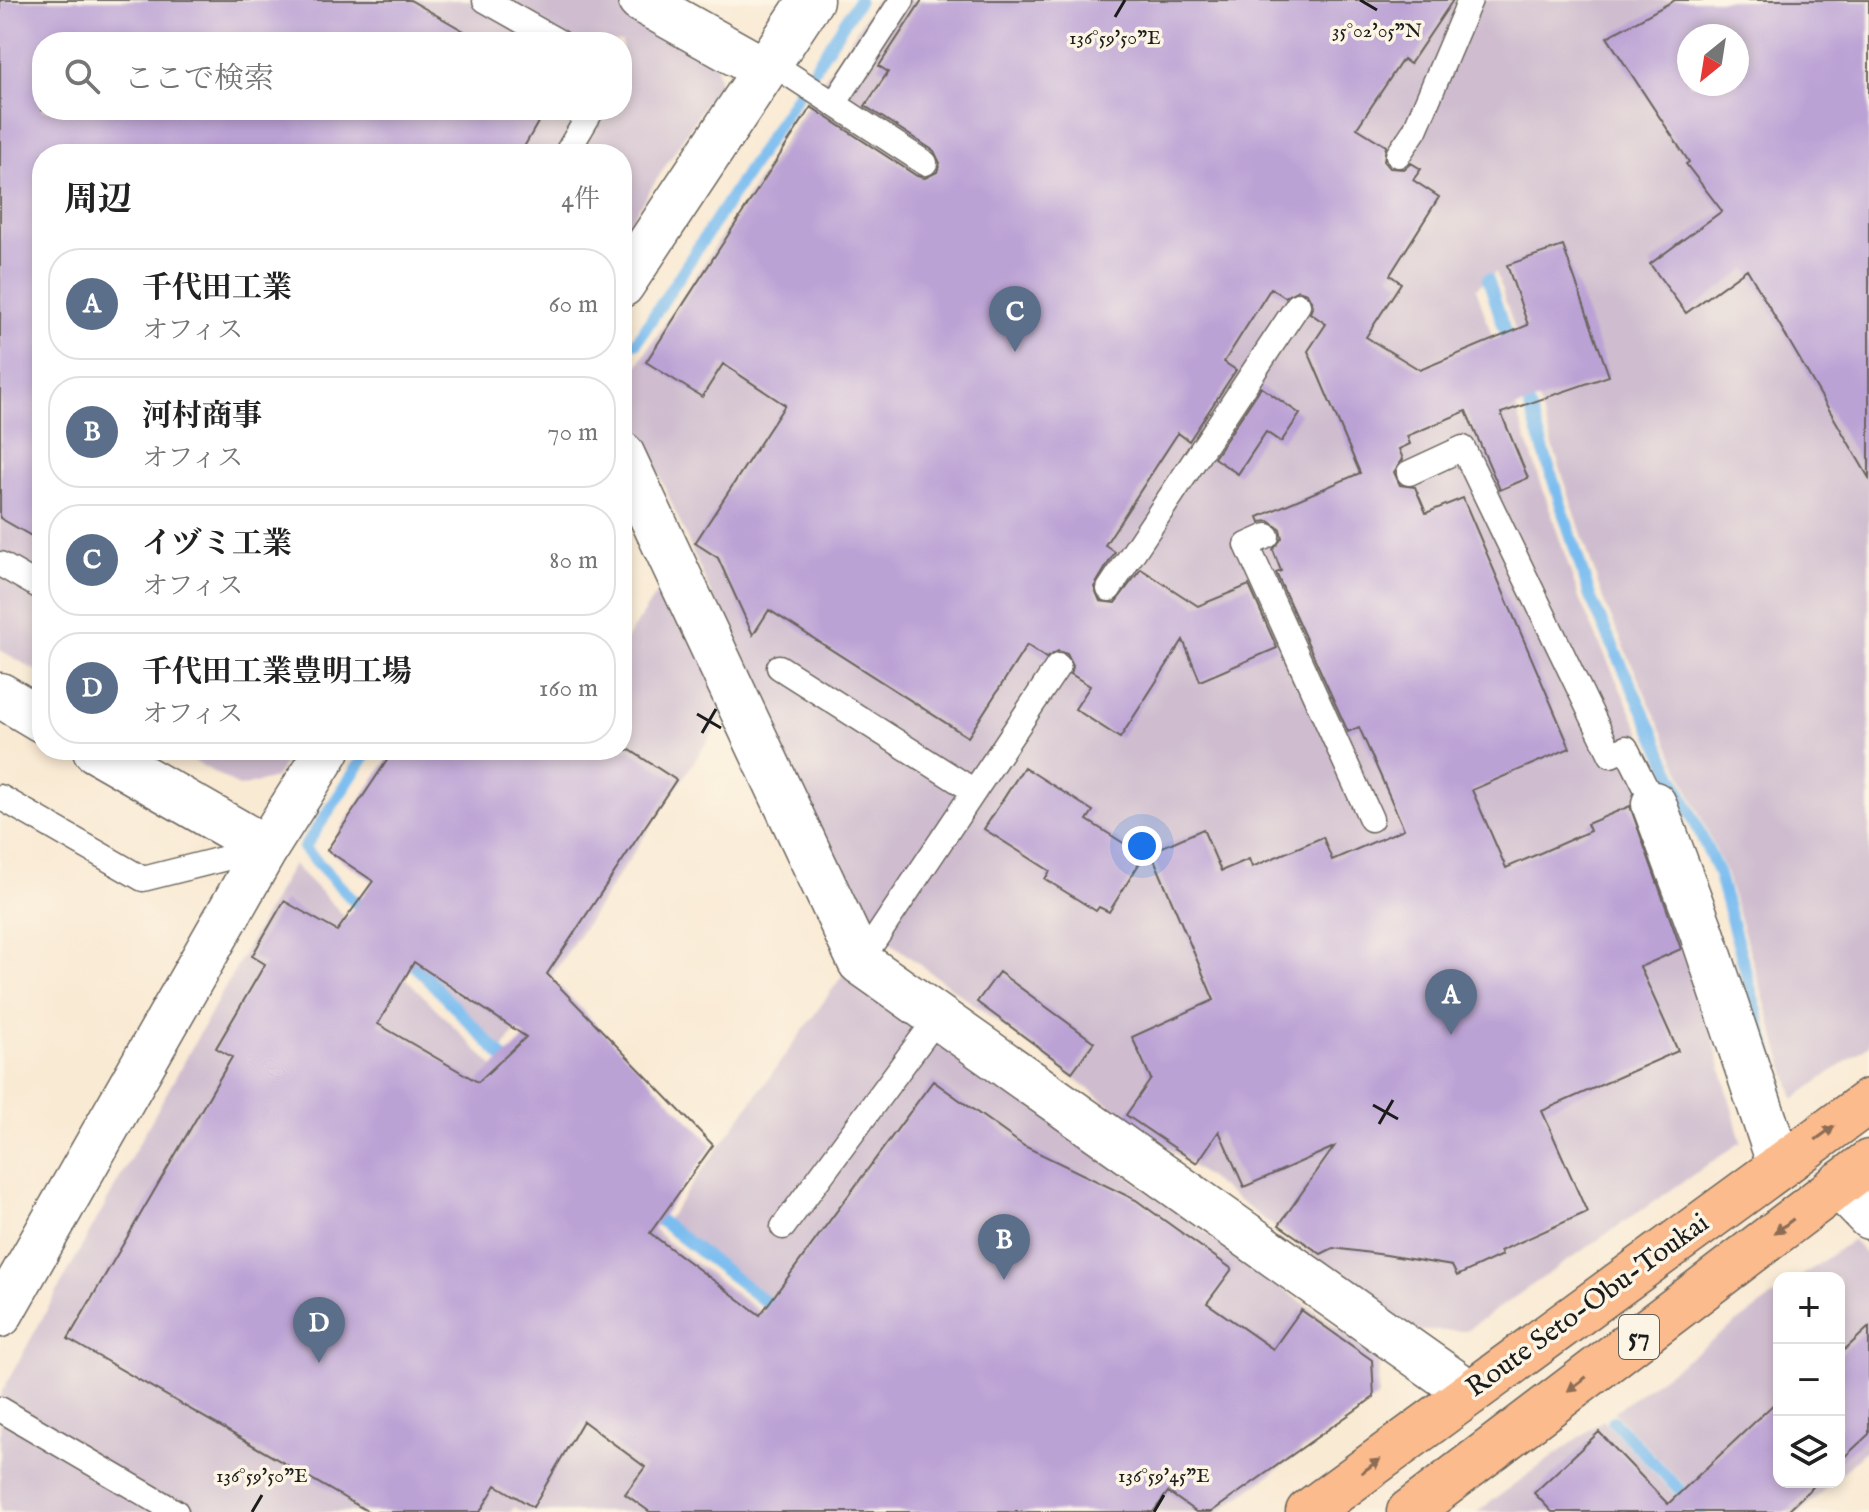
<!DOCTYPE html>
<html lang="ja">
<head>
<meta charset="utf-8">
<style>
	:root { --surface:#fff; --page:#f2f2f2; --text:#222; --muted:#767676; --line:#e0e0e0; --accent:#d93025 }
	body { margin:0; font-family:"IM FELL English","Noto Serif JP",serif; background:var(--page); color:var(--text) }
	.controls { position:absolute; right:24px; bottom:24px; display:grid; overflow:hidden; border-radius:16px; box-shadow:0 4px 12px #0003 }
	.controls button { width:72px; height:72px; display:grid; place-items:center; padding:0; border:0; border-bottom:2px solid var(--line); background:var(--surface); color:var(--text); font:40px sans-serif }
	.compass { position:absolute; left:1677px; top:24px; width:72px; height:72px; border-radius:50%; background:var(--surface); box-shadow:0 4px 12px #0003; rotate:210deg }
	.you { position:absolute; left:1142px; top:846px; width:28px; height:28px; margin:-20px; border:6px solid #fff; border-radius:50%; background:#1a73e8; box-shadow:0 0 0 12px #1a73e833 }
	.badge { display:grid; place-items:center; width:52px; height:52px; border-radius:50%; background:var(--accent); color:#fff; font-size:26px; font-weight:700 }
	.pin { position:absolute; translate:-50% -66px; filter:drop-shadow(0 2px 4px #0008) }
	.pin::after { content:''; position:absolute; top:42px; width:28px; height:24px; background:inherit; clip-path:polygon(0 0,100% 0,50% 100%) }
	.list { margin:0; padding:0; list-style:none }
	h2 { display:flex; justify-content:space-between; align-items:center; height:104px; margin:0; padding:0 32px; font-size:34px }
	h2 small { font-size:26px; font-weight:400; color:var(--muted) }
	.list li { display:grid; grid-template-columns:52px 1fr auto; gap:24px; align-items:center; box-sizing:border-box; height:112px; margin:0 16px 16px; padding:0 16px; border:2px solid var(--line); border-radius:32px }
	.list b { display:block; font-size:30px; white-space:nowrap }
	.list p { margin:0; font-size:26px; white-space:nowrap; color:var(--muted) }
	.list em { font-size:26px; font-style:normal; color:var(--muted) }
	.icon { flex:none; width:44px; height:44px; fill:none; stroke:currentColor; stroke-width:2; stroke-linecap:round; stroke-linejoin:round }
	.map { position:relative; flex:none; width:1869px; height:1512px; overflow:hidden }
	.search { position:absolute; background:var(--surface); box-shadow:0 4px 12px #0003; left:32px; top:32px; width:600px; height:88px; display:flex; align-items:center; gap:20px; box-sizing:border-box; padding:0 28px; border-radius:32px; color:var(--muted); font-size:30px }
	.panel { position:absolute; background:var(--surface); box-shadow:0 4px 12px #0003; left:32px; top:144px; width:600px; height:616px; border-radius:32px }
	.map>svg:first-child { display:block }
</style>
</head>
<body>
<div class="map">
<svg width="1869" height="1512" viewBox="0 0 1869 1512">
	<rect width="100%" height="100%" fill="#fcf5e5"/>
	<filter id="ink" filterUnits="userSpaceOnUse"><feTurbulence type="fractalNoise" baseFrequency=".0125" numOctaves="2"/><feDisplacementMap in="SourceGraphic" scale="16" xChannelSelector="R" yChannelSelector="G"/><feConvolveMatrix kernelMatrix="1 2 1 2 8 2 1 2 1" color-interpolation-filters="sRGB"/></filter>
	<filter id="wash" filterUnits="userSpaceOnUse"><feTurbulence type="fractalNoise" baseFrequency=".006" numOctaves="4" result="noise"/><feDisplacementMap in="SourceGraphic" scale="32" xChannelSelector="R" yChannelSelector="G"/><feGaussianBlur stdDeviation="1.8" result="paint"/><feColorMatrix in="noise" values="0 0 0 0 0 0 0 0 0 0 0 0 0 0 0 0 0 1.4 0 .05"/><feComposite in="paint" operator="in"/></filter>
	<g filter="url(#wash)">
		<rect width="100%" height="100%" fill="#f9ead4"/>
		<path fill="#cfbdcf" fill-rule="evenodd" d="M0,0h608l108,61 3,21 -97,152v-80h-580v520l-42,-24zM42,42h580v68h-580z
			M876,0h993v1045l-75,54 -68,-226 -122,-271 -108,-330 -20,16 105,315 80,174 -25,25 37,85 68,255 -276,189h-50l-566,-419 -227,-523zM1689,36h48v48h-48z
			M668,576l59,136 -224,337 -90,-88 209,-211v-105z
			M175,750h118l-18,28 -35,9z
			M293,864l373,377 362,271h-507l-7,-5 -3,5h-511v-117z
			M845,972l534,386 -1,39 -160,115h-162l-390,-291z
			M1852,1240l17,17v190l-30,28v-197h-40z
			M1779,1292v190h53l-32,30h-90l-96,-100z
			M1603,1420l88,92h-214z"/>
		<g fill="none" stroke-linecap="round" stroke-linejoin="round">
			<path stroke="#7bbdf0" stroke-width="12" d="M1488,279l23,70
				M636,343l223,-343
				M1524,389l67,210 127,273 60,215
				M367,915l-63,-67 65,-98
				M404,954l109,114
				M649,1212l131,101
				M1613,1421l88,91"/>
		</g>
		<g id="blocks">
			<path fill="#bba2d5" fill-rule="evenodd" d="M0,0h410l73,42h-441v68h503l-25,44h-478v388l-42,-24z
				M922,0h531l-43,64 -7,-5 -46,69 29,18 -2,15 6,7 14,1 7,-6 10,6 -8,11 26,17 -49,78 11,8 -35,54 54,33 108,-45 -21,-60 56,-19 46,130 -108,37 27,65 -28,12 -34,-79 -59,25 3,8 -11,5 4,10 -9,13 6,13 15,2 11,26 37,-15 107,250 -98,42 34,78 84,-37 -3,-7 43,-18 51,143 -41,18 38,84 -136,60 45,101 -87,39 2,4 -45,21 -5,-10 -66,-11 -53,-7 -12,6 -42,-29 55,-78 -90,40 -25,-56 -22,32 -71,-48 25,-36 -19,-42 82,-37 -63,-148 52,-23 18,42 28,-12 3,8 71,-30 9,23 72,-31 -45,-102 -11,5 -72,-159 5,-2 -8,-21 9,-12 -2,-9 -11,-8 -9,1 -2,-5 102,-44 -52,-122 18,-27 -16,-11 3,-8 -6,-12 -9,-3 -13,7 -14,-9 -47,74 12,8 -47,71 -11,-8 -73,112 10,7 -21,35 6,14 15,2 26,-34 57,37 51,-21 28,63 -77,33 -17,-41 -63,98 -45,-29 15,-23 -19,-12 2,-8 -6,-12 -9,-3 -12,7 -19,-13 -59,92 -199,-127 -16,25 -35,-77 -23,-15 90,-138 -62,-41 -21,33 -56,-35 165,-255 106,69 8,2 12,-6 3,-9 -6,-12 -69,-45 23,-34 -9,-6z
				M1675,0h194v478l-122,-209 -61,44 -36,-49 72,-53 -36,-47 3,-2 -82,-125zM1689,36h48v48h-48z
				M1261,387l39,27 -19,28 -15,-10 -28,42 -24,-16z
				M394,750h236l46,30 -129,194 166,171 -63,88 110,82 173,-234 91,65 112,54 96,69 -25,34 66,46 28,-39 71,50 2,37 -163,115h-15l-28,-20 -15,20h-503l-25,-18 20,-27 -62,-46 -50,86 -37,-22 -16,27h-111l-301,-173 164,-282 -16,-9 49,-84 -13,-8 32,-55 53,30 36,-50 -46,-31zM414,962l112,75 -48,45 -100,-58z
				M1024,767l69,44 -6,9 57,36 -35,56 -10,-5 -3,4 -51,-32 5,-8 -66,-42z
				M999,972l95,70 -22,30 -95,-70z
				M1869,1327v107l-30,28v-107z
				M1779,1399v83h39l-32,30h-234l-18,-19 65,-61 69,72z"/>
		</g>
	</g>
	<g filter="url(#ink)">
		<use href="#blocks" fill-opacity="0" stroke="#69645c" stroke-width="2"/>
		<g fill="none" stroke-linecap="round" stroke-linejoin="round">
			<g stroke="#69645c" stroke-width="27">
				<path id="service" d="M485,0l74,42
					M770,62l155,101
					M834,104l68,-104
					M566,154l26,-44
					M1398,155l17,-25 55,-130
					M1409,473l54,-25 148,307 15,-7 28,56
					M1267,536l-20,9 124,274
					M0,564l42,24
					M1109,589l189,-284
					M779,667l195,124
					M0,797l143,82 123,-31
					M860,962l198,-296
					M783,1227l155,-210
					M0,1409l176,103"/>
			</g>
			<g stroke="#69645c" stroke-width="47">
				<path id="minor" d="M640,0l125,70
					M622,285l189,-285
					M622,454l238,508 610,431
					M1654,804l48,129 78,233
					M266,848l62,-98
					M1838,1185l31,32"/>
			</g>
			<g stroke="#69645c" stroke-width="47">
				<path id="tertiary" d="M0,695l42,25
					M0,1315l266,-467 -171,-98"/>
			</g>
			<g stroke="#69645c" stroke-width="47">
				<path id="primary" d="M1308,1512l561,-411
					M1409,1512l460,-350"/>
			</g>
			<use href="#service" stroke="#fff" stroke-width="24"/>
			<use href="#minor" stroke="#fff" stroke-width="44"/>
			<use href="#tertiary" stroke="#fff" stroke-width="44"/>
			<use href="#primary" stroke="#fbbb8c" stroke-width="44"/>
		</g>
		<defs><path id="oneway-solid" d="M-6-.8H1V-3.2L6.5 0L1 3.2V.8H-6Z" transform="scale(2)"/></defs>
		<g fill="#8c6c54">
			<use href="#oneway-solid" transform="translate(1825 1133) rotate(-36)"/>
			<use href="#oneway-solid" transform="translate(1784 1226) rotate(143)"/>
			<use href="#oneway-solid" transform="translate(1577 1384) rotate(143)"/>
			<use href="#oneway-solid" transform="translate(1371 1466) rotate(-36)"/>
		</g>
	</g>
	<path fill="none" stroke="#1c1c1c" stroke-width="3" d="M1360,0l17,10M1115,17l10,-17M697,714l24,14M702,733l14,-24M1373,1105l25,14M1379,1124l14,-24M252,1512l10,-17M1154,1512l10,-17"/>
	<g text-anchor="middle" dominant-baseline="central" stroke-width="7" stroke-linejoin="round" paint-order="stroke">
		<rect fill="#fcf5e5" stroke="#5f5d58" stroke-width="2" x="1619" y="1315" width="40" height="44" rx="6"/>
		<g font-size="26" font-weight="bold" fill="#1c1c1c">
			<text x="1639" y="1337">57</text>
		</g>
		<g font-size="28" fill="#1c1c1c" stroke="#fcf5e5">
			<text transform="translate(1588 1306) rotate(-36)">Route Seto-Obu-Toukai</text>
		</g>
	</g>
	<g font-size="20" text-anchor="middle" fill="#1c1c1c" stroke="#fcf5e5" stroke-width="7" stroke-linejoin="round" paint-order="stroke">
		<text x="1377" y="37">35°02'05"N</text>
		<text x="1115" y="44">136°59'50"E</text>
		<text x="262" y="1482">136°59'50"E</text>
		<text x="1164" y="1482">136°59'45"E</text>
	</g>
</svg>
<div class="controls">
<button>+</button>
<button>−</button>
<button><svg class="icon" aria-label="layers" viewBox="0 0 24 24"><path d="M12 4l9 5-9 5-9-5zM3 14l9 5 9-5"/></svg></button>
</div>
<svg class="compass" viewBox="-18 -18 36 36"><path d="M0-13l5 13h-10z" fill="#e53935"/><path d="M0 13l5-13h-10z" fill="#767676"/></svg>
<div class="you"></div>
<div class="pin badge" style="left:1451px;top:1035px;background:#5c6f8a">A</div>
<div class="pin badge" style="left:1004px;top:1280px;background:#5c6f8a">B</div>
<div class="pin badge" style="left:1015px;top:352px;background:#5c6f8a">C</div>
<div class="pin badge" style="left:319px;top:1363px;background:#5c6f8a">D</div>
<div class="search"><svg class="icon" aria-label="search" viewBox="0 0 24 24"><circle cx="10" cy="10" r="6"/><path d="M15 15l6 6"/></svg>ここで検索</div>
<section class="panel">
<h2>周辺<small>4件</small></h2>
<ul class="list">
<li><span class="badge" style="background:#5c6f8a">A</span><div><b>千代田工業</b><p>オフィス</p></div><em>60 m</em></li>
<li><span class="badge" style="background:#5c6f8a">B</span><div><b>河村商事</b><p>オフィス</p></div><em>70 m</em></li>
<li><span class="badge" style="background:#5c6f8a">C</span><div><b>イヅミ工業</b><p>オフィス</p></div><em>80 m</em></li>
<li><span class="badge" style="background:#5c6f8a">D</span><div><b>千代田工業豊明工場</b><p>オフィス</p></div><em>160 m</em></li>
</ul>
</section>
</div>
</body>
</html>
